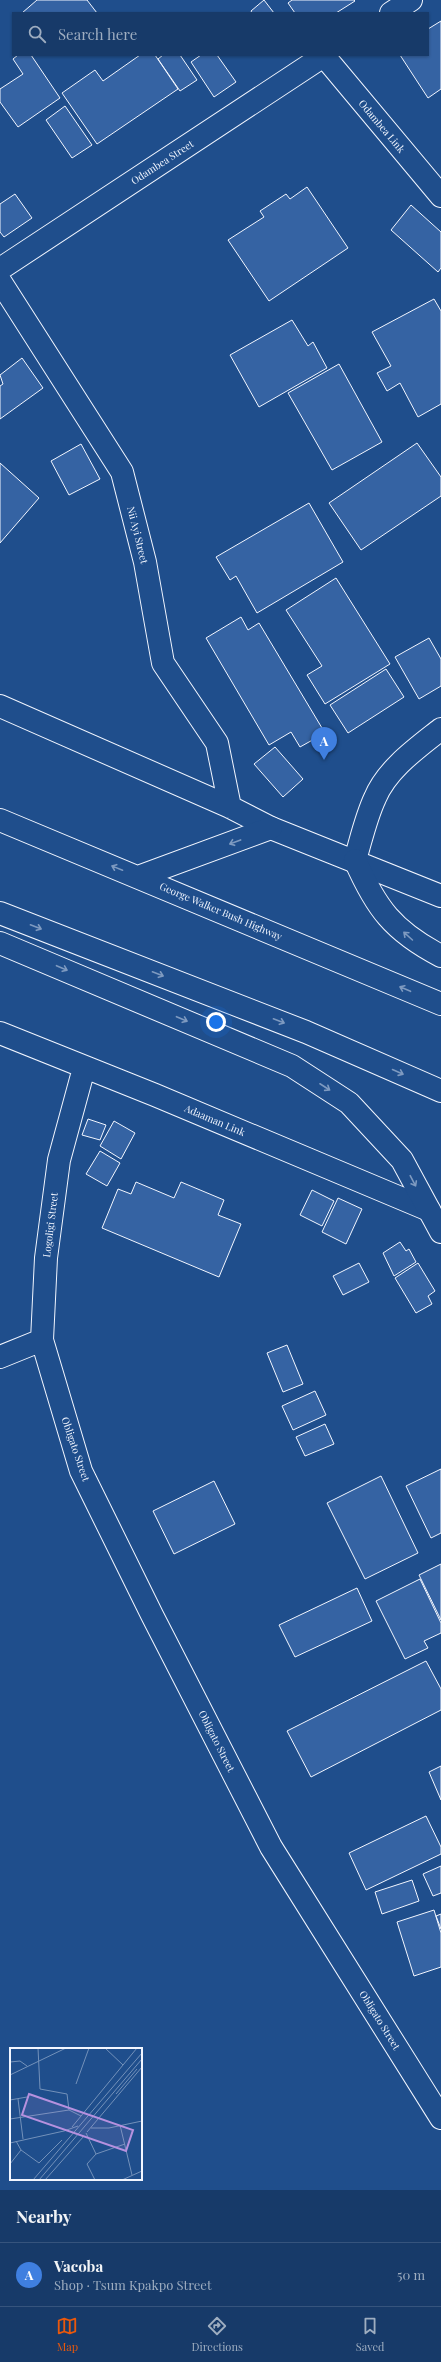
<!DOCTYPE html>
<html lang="en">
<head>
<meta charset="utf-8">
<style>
	:root { --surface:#173a69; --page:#20416f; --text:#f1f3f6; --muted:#9eadc0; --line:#36547d; --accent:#ea580c }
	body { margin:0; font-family:"Playfair Display",serif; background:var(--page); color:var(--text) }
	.you { position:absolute; left:216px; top:1022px; width:14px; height:14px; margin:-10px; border:3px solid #fff; border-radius:50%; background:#1a73e8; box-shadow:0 0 0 6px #1a73e833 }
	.badge { display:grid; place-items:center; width:26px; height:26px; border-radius:50%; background:var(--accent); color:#fff; font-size:13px; font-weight:700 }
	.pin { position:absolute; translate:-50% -33px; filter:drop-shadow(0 1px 2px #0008) }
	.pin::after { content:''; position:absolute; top:21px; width:14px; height:12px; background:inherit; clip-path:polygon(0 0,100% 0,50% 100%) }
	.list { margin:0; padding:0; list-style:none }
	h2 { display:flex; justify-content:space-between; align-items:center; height:52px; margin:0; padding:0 16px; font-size:17px }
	h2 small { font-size:13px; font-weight:400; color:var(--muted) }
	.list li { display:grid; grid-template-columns:26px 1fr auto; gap:12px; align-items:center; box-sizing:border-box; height:64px; padding:0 16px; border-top:1px solid var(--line) }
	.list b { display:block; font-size:15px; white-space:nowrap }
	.list p { margin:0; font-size:13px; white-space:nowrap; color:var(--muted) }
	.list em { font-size:13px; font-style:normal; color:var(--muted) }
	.icon { flex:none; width:22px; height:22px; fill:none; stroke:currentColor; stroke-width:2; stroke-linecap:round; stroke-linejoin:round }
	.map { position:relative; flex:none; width:441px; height:2190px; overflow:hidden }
	.search { position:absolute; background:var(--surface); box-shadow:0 1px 3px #0004; left:12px; right:12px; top:12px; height:44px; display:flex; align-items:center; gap:10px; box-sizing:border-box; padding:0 14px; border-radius:0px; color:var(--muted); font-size:15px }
	.sheet { height:116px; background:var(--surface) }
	nav { display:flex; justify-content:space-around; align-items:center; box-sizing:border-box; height:56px; border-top:1px solid var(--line); background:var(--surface); font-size:11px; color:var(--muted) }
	nav a { display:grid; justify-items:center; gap:2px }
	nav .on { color:var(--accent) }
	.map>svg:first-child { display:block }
</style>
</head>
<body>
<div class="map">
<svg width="441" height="2190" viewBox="0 0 441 2190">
	<rect width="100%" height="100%" fill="#1f4e8c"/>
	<path fill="#3563a3" stroke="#f2f6ff" d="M37,0h50l10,13h-75z
		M264,0l10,13h-22l-1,-2z
		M292,0h62l1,1 -19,12h-41l-7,-10z
		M441,21v68l-13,9 -28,-43h28v-26z
		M18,55h13l29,43 -42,29 -18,-25v-13l23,-15 -10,-15z
		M140,55h15l23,34 -81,55 -35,-51 33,-23 8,11z
		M163,55h17l17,25 -17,11 -22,-32z
		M201,55h16l19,27 -22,15 -23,-35z
		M65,106l27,39 -20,13 -26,-38z
		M307,187l41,61 -79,53 -41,-61 36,-23 -4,-6 26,-17 4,5z
		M15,194l17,24 -28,19 -4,-5v-28z
		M411,205l30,27v36l-3,4 -47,-42z
		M434,299l7,12v93l-23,13 -18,-34 -13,8 -10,-18 14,-7 -19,-34z
		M292,320l16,26 5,-4 14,26 -68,39 -29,-52z
		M22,358l21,30 -43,31v-33l3,-2 -3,-9z
		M339,364l43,78 -50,28 -44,-77z
		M417,443l24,34v19l-80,54 -32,-47z
		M81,444l19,35 -31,16 -18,-34z
		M0,463l39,35 -39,45z
		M309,503l34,59 -86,51 -21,-37 -6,4 -14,-23z
		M336,578l54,86 -65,40 -18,-29 15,-9 -36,-56z
		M241,617l7,13 11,-7 66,110 -25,14 -9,-15 -22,13 -63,-107z
		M429,638l12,21v27l-22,13 -24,-42z
		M386,669l18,28 -56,36 -18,-28z
		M275,747l28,32 -20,18 -29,-33z
		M88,1119l18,6 -6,15 -18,-5z
		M114,1121l21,12 -14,26 -21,-13z
		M100,1151l20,12 -13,23 -21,-12z
		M136,1182l38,16 7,-16 43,18 -6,15 23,9 -22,53 -117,-49 16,-39 13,5z
		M312,1190l22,11 -12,25 -22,-11z
		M338,1198l24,11 -16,35 -24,-12z
		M400,1242l6,9 3,-2 7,13 -22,14 -11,-23z
		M359,1263l10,19 -26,13 -10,-19z
		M418,1263l17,28 -7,5 4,8 -16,9 -21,-35z
		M287,1345l16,39 -20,8 -16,-39z
		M315,1391l11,24 -33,15 -11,-24z
		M325,1424l9,20 -29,12 -9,-19z
		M441,1469v64l-10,5 -25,-52z
		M381,1476l37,77 -53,26 -38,-76z
		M214,1481l21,43 -61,30 -21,-43z
		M441,1564v56l-22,-45z
		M420,1579l21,44v10l-17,8 4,7 -23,11 -29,-58z
		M357,1588l15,33 -77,36 -16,-32z
		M426,1661l15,28v21l-130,67 -24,-46z
		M441,1766v34l-12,-28z
		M426,1816l15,31v7l-75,36 -17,-37z
		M441,1866v27l-8,3 -10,-22z
		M412,1880l7,21 -37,13 -7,-22z
		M434,1910l7,23v34l-27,9 -17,-54z
		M441,1914v15l-5,-13z"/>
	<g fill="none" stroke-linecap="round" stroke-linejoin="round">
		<g stroke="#f2f6ff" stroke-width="24">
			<path id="minor" d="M391,13l20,-13
				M324,56l117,140
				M0,269l325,-214
				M0,281l122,191 23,90 18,101 54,80 13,64
				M0,706l230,101 41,21 170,68
				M355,860c6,-20 11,-43 20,-62 12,-29 42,-50 66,-69
				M0,1033l155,62 274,115
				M42,1340l39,131 71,144 119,232 170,271
				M0,1357l42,-17 4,-82 13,-98 25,-92"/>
		</g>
		<g stroke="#f2f6ff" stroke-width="24">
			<path id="highway" d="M0,820l441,184
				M355,860c21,48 38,71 86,96
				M138,877l133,-49
				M0,913l306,119 135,59
				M0,943l292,123 57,37 53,57 39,72"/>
		</g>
		<use href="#minor" stroke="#1f4e8c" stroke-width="22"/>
		<use href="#highway" stroke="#1f4e8c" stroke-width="22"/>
	</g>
	<defs><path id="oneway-shaft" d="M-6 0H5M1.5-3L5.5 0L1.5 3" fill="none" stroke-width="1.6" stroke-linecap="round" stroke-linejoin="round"/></defs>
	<g stroke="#7e9ac0">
		<use href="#oneway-shaft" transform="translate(235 842) rotate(160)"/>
		<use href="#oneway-shaft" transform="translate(117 868) rotate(-158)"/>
		<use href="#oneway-shaft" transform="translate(36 927) rotate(21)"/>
		<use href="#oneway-shaft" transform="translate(408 936) rotate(-138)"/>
		<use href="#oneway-shaft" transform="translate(62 968) rotate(23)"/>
		<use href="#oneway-shaft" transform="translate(158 974) rotate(21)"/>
		<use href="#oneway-shaft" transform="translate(405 989) rotate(-157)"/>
		<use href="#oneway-shaft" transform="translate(182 1019) rotate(23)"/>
		<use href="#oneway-shaft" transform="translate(279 1021) rotate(21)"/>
		<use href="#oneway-shaft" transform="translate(398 1072) rotate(24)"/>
		<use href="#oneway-shaft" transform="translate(325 1087) rotate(33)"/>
		<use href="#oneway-shaft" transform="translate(413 1181) rotate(62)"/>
	</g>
	<g text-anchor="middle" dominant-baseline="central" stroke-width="3" stroke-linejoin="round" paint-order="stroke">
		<g font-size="10" fill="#f2f6ff" stroke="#1f4e8c">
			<text transform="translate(382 126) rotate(50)">Odambea Link</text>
			<text transform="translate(162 162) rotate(-33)">Odambea Street</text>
			<text transform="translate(138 535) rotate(76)">Nii Ayi Street</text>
			<text transform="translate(221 911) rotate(23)">George Walker Bush Highway</text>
			<text transform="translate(215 1120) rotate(23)">Adaaman Link</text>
			<text transform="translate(50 1225) rotate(-83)">Logoligi Street</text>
			<text transform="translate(76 1449) rotate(71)">Obligato Street</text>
			<text transform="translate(217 1741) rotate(63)">Obligato Street</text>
			<text transform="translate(380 2020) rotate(58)">Obligato Street</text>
		</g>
	</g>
	<g transform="translate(10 2048)">
		<rect width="132" height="132" fill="#1f4e8c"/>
		<path fill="none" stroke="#7391ba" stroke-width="1" d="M28,0l2,41 27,5 2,16 12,6M95,0l18,17M0,14l10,-1 7,5M0,27l56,-27M66,36l13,-36M106,46l21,-25M8,51l5,40M0,52l17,-3M0,71l59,-9M110,77l12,50M62,79l65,-79M81,80h18l33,-7M54,83l14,-5M77,84l55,-65M76,85l10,21M6,93l5,9 18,13 23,-23M0,95l54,-12M86,106l29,-10M0,116l11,-14M23,132l109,-127M29,132l103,-121M35,132l39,-44M85,132l-8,-16 9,-10M112,132l20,-9"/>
		<path fill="#b691df" fill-opacity="0.15" stroke="#b691df" stroke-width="2" d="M19,46l104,36 -7,21 -104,-36z"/>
		<rect width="132" height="132" fill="none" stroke="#f2f6ff" stroke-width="2"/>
	</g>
</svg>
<div class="you"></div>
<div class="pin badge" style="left:324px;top:760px;background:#3f7fe0">A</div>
<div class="search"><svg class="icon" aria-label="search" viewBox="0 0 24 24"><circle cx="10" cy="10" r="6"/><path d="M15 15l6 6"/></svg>Search here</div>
</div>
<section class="sheet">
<h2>Nearby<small></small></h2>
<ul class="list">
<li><span class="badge" style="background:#3f7fe0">A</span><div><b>Vacoba</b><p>Shop · Tsum Kpakpo Street</p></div><em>50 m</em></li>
</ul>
</section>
<nav>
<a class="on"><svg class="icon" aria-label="map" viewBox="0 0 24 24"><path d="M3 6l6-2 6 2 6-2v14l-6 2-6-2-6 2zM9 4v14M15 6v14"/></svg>Map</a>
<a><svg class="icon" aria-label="directions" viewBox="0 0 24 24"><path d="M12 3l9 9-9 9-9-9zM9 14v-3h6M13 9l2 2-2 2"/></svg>Directions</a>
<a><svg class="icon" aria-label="saved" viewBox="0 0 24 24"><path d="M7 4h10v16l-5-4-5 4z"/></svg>Saved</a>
</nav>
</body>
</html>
